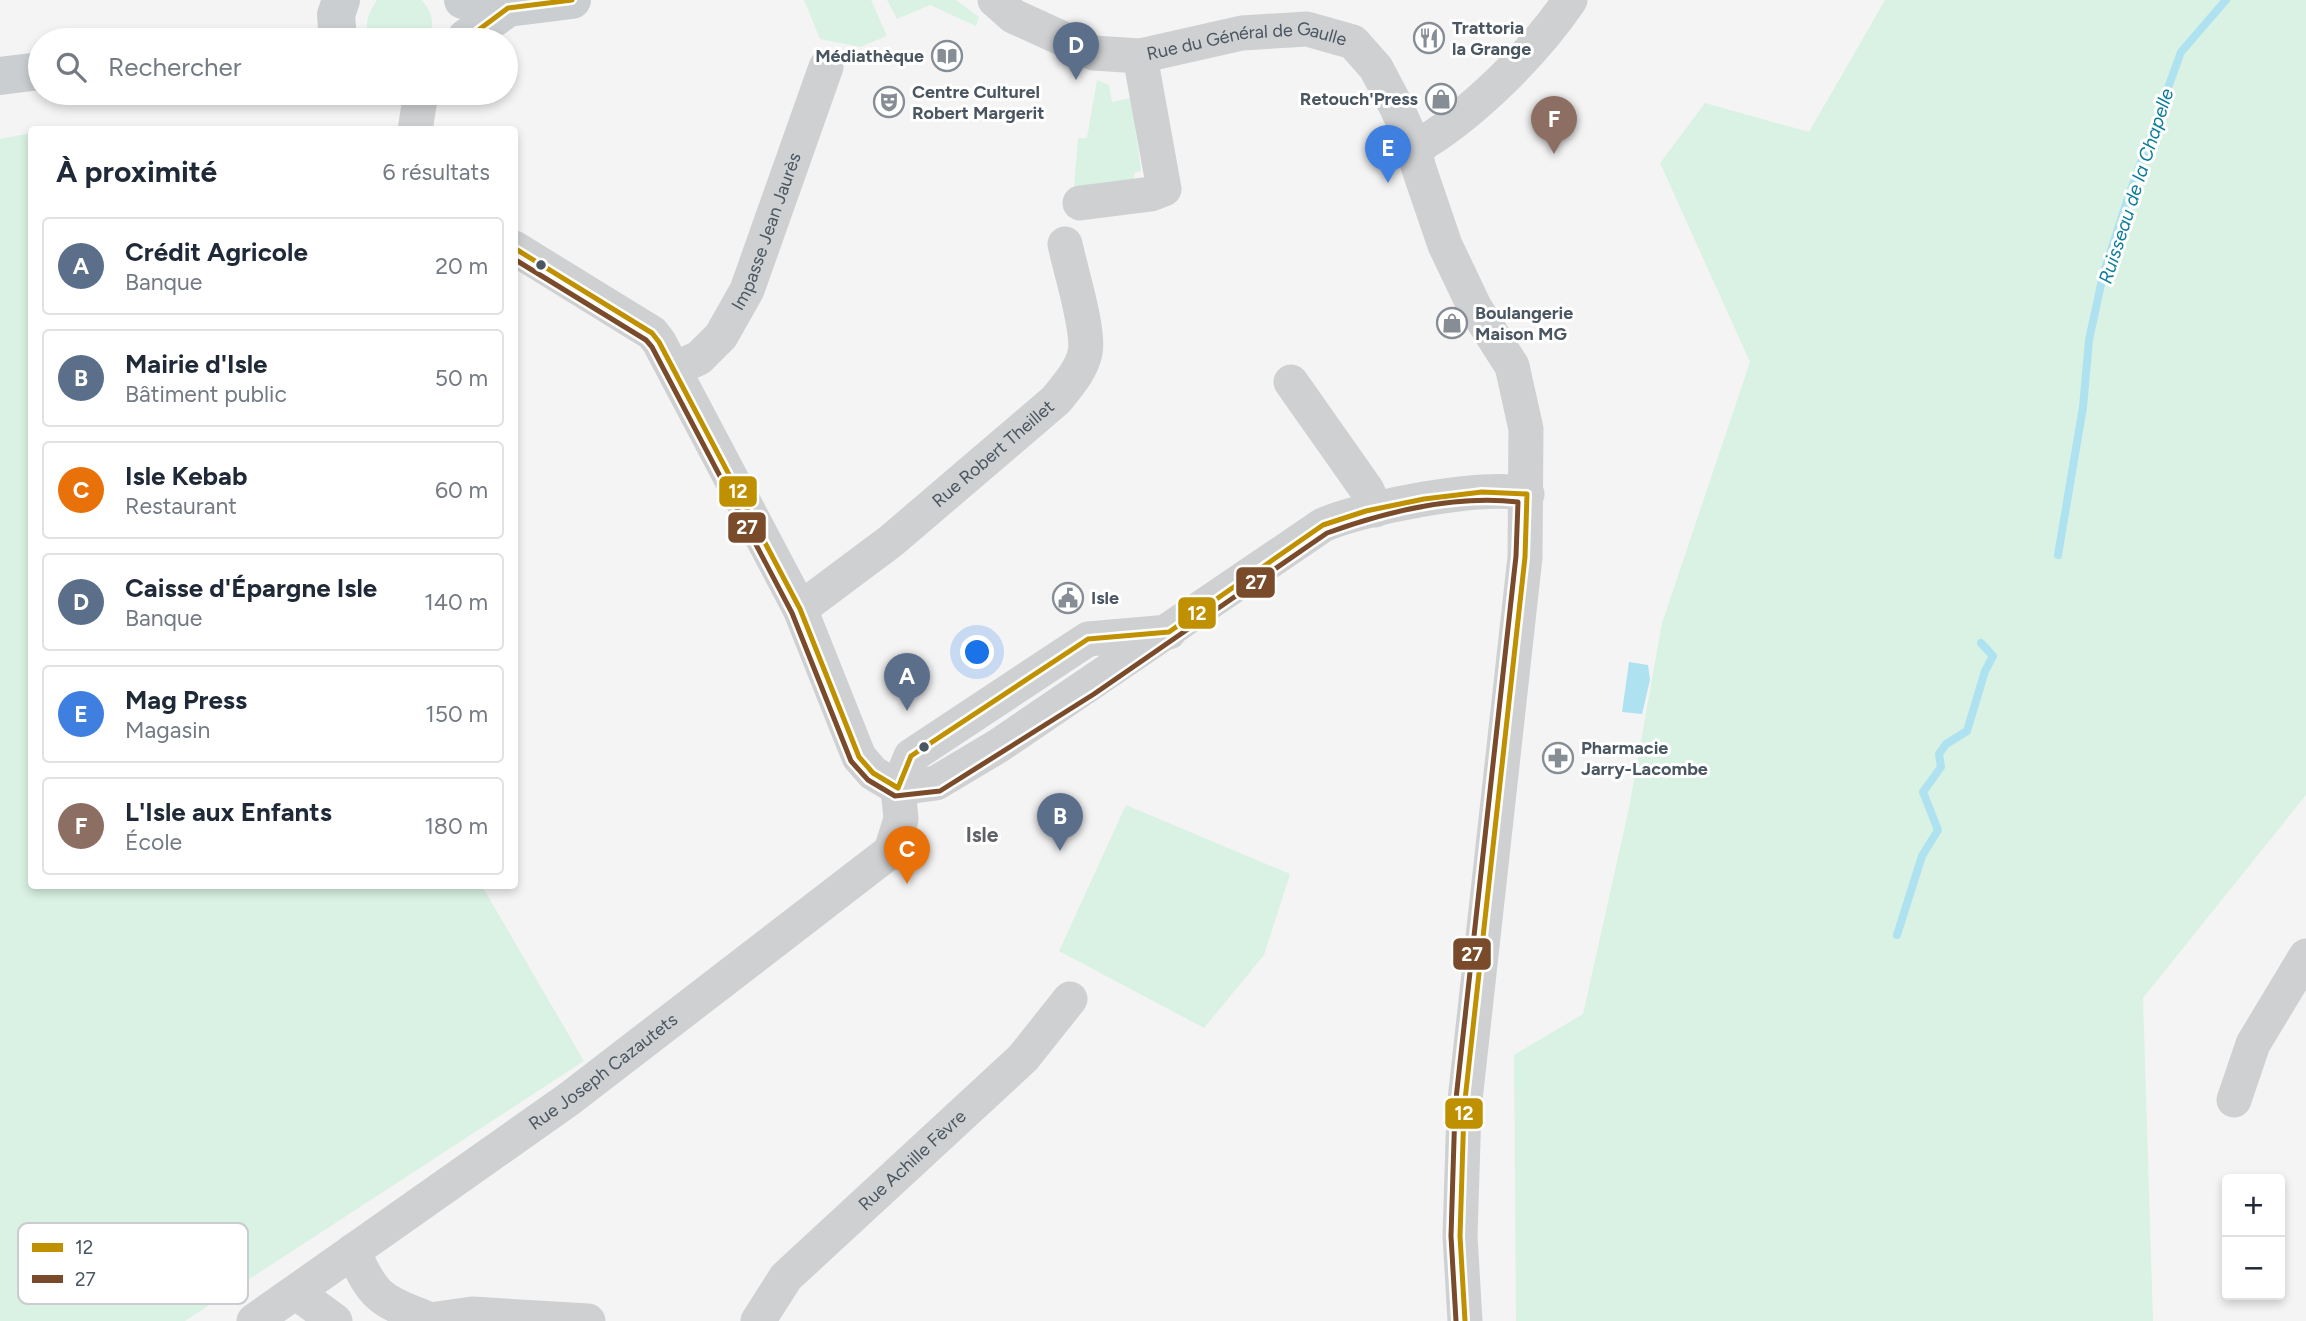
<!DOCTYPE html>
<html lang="fr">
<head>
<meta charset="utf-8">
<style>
	:root { --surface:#fff; --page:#f6f6f7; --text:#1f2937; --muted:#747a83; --line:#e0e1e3; --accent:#868d94 }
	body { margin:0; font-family:Figtree,sans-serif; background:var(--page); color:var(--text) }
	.controls { position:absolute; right:21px; bottom:21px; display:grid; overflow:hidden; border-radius:7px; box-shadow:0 4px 10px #0003 }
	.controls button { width:63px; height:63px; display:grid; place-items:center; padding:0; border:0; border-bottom:2px solid var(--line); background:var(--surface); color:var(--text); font:35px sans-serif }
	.you { position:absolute; left:978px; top:653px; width:24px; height:24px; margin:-18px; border:5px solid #fff; border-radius:50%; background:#1a73e8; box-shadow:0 0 0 10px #1a73e833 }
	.badge { display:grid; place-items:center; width:46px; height:46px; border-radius:50%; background:var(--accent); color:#fff; font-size:23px; font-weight:700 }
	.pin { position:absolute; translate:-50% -58px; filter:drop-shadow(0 2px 4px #0008) }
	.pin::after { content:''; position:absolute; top:37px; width:24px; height:21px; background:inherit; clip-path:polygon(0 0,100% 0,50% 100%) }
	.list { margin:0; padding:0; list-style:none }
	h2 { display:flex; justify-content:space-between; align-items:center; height:91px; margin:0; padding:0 28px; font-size:30px }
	h2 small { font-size:23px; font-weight:400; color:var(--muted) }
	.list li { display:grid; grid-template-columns:46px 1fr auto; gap:21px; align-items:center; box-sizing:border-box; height:98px; margin:0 14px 14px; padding:0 14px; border:2px solid var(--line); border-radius:7px }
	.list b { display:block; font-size:26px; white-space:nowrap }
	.list p { margin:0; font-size:23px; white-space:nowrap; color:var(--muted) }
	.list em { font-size:23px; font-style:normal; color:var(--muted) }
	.icon { flex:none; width:38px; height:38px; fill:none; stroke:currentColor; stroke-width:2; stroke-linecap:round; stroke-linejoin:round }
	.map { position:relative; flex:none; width:2306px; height:1321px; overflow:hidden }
	.search { position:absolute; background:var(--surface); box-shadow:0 4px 10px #0003; left:28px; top:28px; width:490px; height:77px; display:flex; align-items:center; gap:18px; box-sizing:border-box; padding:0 24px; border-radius:38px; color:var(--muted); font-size:26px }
	.panel { position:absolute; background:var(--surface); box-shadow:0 4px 10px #0003; left:28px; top:126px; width:490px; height:763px; border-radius:7px }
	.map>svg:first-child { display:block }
</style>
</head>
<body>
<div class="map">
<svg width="2306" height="1321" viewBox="0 0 2306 1321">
	<rect width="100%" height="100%" fill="#f4f4f4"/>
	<path fill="#d9f2e3" d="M377,0h44c12,10 14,27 7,40h-57c-8,-15 -3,-26 6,-40z
		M804,0h67l16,36 -27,11 -40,-8z
		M887,0h69l23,17 -3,9 -46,-21 -33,14z
		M1885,0h421v795l-163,203 10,323h-637l-2,-266 69,-41 46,-206 33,-185 88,-261 -90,-199 45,-60 104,29z
		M1097,80l12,5 3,17 19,-4 10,73 -7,2v7l-60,7 4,-49h9z
		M31,133l1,753h450l102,175 -399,260h-185v-1182z
		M1126,805l164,69 -26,81 -60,73 -145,-77z"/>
	<path fill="#aee2f0" d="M1629,662l19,3 2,15 -8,34 -20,-2z"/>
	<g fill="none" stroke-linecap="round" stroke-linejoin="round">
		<path stroke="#aee2f0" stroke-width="8" d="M2058,555l25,-148 6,-67 14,-65 26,-80 52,-143 45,-52
			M1897,935l25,-79 16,-26 -15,-38 18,-25 -2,-13 7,-10 21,-13 18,-60 8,-15 -12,-13"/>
		<g stroke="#ced0d2" stroke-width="35">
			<path id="s1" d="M995,0l18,16 81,37 46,3 102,-23 65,-4 46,13 23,26 20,38 19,42 3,18 27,79 30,63 37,58 14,63 -1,128 -61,552 -4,127 5,85"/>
			<path d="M415,130l6,-37"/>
			<path d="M1415,148c55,-31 120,-96 155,-148"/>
			<path d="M1080,203l71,-9 13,-5 -24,-133"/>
			<path d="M514,248l138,85 7,9 141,267 59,148 14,16 25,15"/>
			<path id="s2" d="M674,369l25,-11 22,-22 26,-46 79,-223"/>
			<path d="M1291,382l76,108 8,20"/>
			<path id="s3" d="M800,609l91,-68 165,-141c11,-14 25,-29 29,-47 5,-22 -15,-84 -20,-109"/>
			<path d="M898,788l38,-5 62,-37 325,-221c42,-18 160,-41 204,-31"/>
			<path d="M2234,1100l19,-56 53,-88"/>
			<path d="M353,1251c21,48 28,49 75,68"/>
			<path d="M297,1293l38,28"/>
			<path id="s4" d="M254,1321l315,-222 322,-248 10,-32 -3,-31 13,-32 177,-117 81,-7"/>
			<path d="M423,1321l49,-7 116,7"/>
			<path id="s5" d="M758,1321l28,-44 237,-219 47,-59"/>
		</g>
		<path stroke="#caced1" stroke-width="38" d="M463,0l45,8 64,-8
			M466,38l42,-30
			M338,40l-2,-25 5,-15
			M0,76l40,-5"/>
		<g stroke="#fff" stroke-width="10">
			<path id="bus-1" d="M465,40l43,-32 64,-8
				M514,248l138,85 7,9 141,267 59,148 14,16 25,15
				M898,788l13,-32 177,-117 81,-7 154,-107 43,-14 58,-12 58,-7 45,2
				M1465,1321l-5,-85 4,-127 61,-552 2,-63"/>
		</g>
		<g stroke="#fff" stroke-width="10">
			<path id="bus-2" d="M514,259l132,81 6,7 140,266 59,148 17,19 27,16 45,-5 154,-97 233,-161c58,-21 129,-38 191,-31l-2,54 -61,552 -4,128 5,85"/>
		</g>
		<use href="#bus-1" stroke="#bf9000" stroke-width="5"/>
		<use href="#bus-2" stroke="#7a4b2a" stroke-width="5"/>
	</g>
	<defs>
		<g id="restaurant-ring" transform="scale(1.575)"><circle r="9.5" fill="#fff" stroke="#868d94" stroke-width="1.5"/><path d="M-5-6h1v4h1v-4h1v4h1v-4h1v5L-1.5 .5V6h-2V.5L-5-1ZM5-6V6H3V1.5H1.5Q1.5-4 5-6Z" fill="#868d94"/></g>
		<g id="library-ring" transform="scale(1.575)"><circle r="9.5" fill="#fff" stroke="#868d94" stroke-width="1.5"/><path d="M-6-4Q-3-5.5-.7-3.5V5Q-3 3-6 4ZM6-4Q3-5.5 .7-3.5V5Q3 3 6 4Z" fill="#868d94"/></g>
		<g id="shop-ring" transform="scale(1.575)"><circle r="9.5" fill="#fff" stroke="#868d94" stroke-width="1.5"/><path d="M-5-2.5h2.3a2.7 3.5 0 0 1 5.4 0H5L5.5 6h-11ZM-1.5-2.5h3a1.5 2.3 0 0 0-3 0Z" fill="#868d94"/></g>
		<g id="theatre-ring" transform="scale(1.575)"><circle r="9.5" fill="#fff" stroke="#868d94" stroke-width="1.5"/><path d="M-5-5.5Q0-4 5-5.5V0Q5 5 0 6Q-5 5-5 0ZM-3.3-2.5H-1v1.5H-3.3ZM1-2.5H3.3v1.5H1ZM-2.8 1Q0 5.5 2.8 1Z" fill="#868d94"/></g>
		<g id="civic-ring" transform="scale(1.575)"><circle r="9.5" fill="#fff" stroke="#868d94" stroke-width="1.5"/><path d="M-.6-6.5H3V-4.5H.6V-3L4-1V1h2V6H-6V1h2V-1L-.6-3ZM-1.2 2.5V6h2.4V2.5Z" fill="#868d94"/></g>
		<g id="pharmacy-ring" transform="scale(1.575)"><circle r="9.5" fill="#fff" stroke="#868d94" stroke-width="1.5"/><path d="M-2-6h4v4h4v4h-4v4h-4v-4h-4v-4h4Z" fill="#868d94"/></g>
	</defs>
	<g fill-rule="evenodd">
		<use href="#restaurant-ring" x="1429" y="38"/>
		<use href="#library-ring" x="947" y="56"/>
		<use href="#shop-ring" x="1441" y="99"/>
		<use href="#theatre-ring" x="889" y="102"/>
		<use href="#shop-ring" x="1452" y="323"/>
		<use href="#civic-ring" x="1068" y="598"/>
		<use href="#pharmacy-ring" x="1558" y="758"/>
	</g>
	<g fill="#4a5661" stroke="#fff" stroke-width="2.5">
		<circle cx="541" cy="265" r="6"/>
		<circle cx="924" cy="747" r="6"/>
	</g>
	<g text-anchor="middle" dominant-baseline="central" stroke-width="6" stroke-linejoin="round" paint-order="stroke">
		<g font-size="18" font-weight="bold" fill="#4a5661" stroke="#fff" text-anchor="start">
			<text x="1452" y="28">Trattoria<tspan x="1452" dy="21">la Grange</tspan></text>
			<text x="924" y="56" text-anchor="end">Médiathèque</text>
			<text x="912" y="92">Centre Culturel<tspan x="912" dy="21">Robert Margerit</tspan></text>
			<text x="1418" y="99" text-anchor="end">Retouch'Press</text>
			<text x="1475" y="313">Boulangerie<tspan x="1475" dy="21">Maison MG</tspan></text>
			<text x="1091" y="598">Isle</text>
			<text x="1581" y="748">Pharmacie<tspan x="1581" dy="21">Jarry-Lacombe</tspan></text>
		</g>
		<g font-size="18" fill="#4a5661" stroke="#fff">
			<text stroke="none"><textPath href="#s1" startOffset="268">Rue du Général de Gaulle</textPath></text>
			<text stroke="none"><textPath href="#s2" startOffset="173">Impasse Jean Jaurès</textPath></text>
			<text stroke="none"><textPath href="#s3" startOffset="248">Rue Robert Theillet</textPath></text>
			<text stroke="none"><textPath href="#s4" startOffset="429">Rue Joseph Cazautets</textPath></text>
			<text stroke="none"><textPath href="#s5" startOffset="224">Rue Achille Fèvre</textPath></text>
		</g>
		<g font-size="19" font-style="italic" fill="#0c7c9b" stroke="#fff">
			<text transform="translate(2136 186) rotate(-72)">Ruisseau de la Chapelle</text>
		</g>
		<g font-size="21" font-weight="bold" fill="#5f6368" stroke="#fff">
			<text x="982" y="834">Isle</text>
		</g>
	</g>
	<rect x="18" y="1223" width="230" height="81" rx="10" fill="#fff" stroke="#c9ccd0" stroke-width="2"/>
	<rect x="32" y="1243" width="31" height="9" fill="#bf9000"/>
	<rect x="32" y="1275" width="31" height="8" fill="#7a4b2a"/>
	<g font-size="19" fill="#4a5661">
		<text x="75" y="1254">12</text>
		<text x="75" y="1286">27</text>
	</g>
	<g stroke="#fff" stroke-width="2.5">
		<rect x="718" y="475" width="40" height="33" rx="7" fill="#bf9000"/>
		<rect x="727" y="511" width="40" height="33" rx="7" fill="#7a4b2a"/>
		<rect x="1235" y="566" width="41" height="33" rx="7" fill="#7a4b2a"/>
		<rect x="1177" y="596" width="40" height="34" rx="7" fill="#bf9000"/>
		<rect x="1452" y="937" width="40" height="34" rx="7" fill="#7a4b2a"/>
		<rect x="1444" y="1097" width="40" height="33" rx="7" fill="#bf9000"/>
	</g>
	<g font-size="19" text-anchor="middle" font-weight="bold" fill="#fff">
		<text x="738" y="498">12</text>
		<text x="747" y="534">27</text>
		<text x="1256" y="589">27</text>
		<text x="1197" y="620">12</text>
		<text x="1472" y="961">27</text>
		<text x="1464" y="1120">12</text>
	</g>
</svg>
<div class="controls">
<button>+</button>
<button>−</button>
</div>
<div class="you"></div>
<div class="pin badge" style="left:907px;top:711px;background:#5c6f8a">A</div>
<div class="pin badge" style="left:1060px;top:851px;background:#5c6f8a">B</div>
<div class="pin badge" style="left:907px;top:884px;background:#e8710a">C</div>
<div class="pin badge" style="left:1076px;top:80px;background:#5c6f8a">D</div>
<div class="pin badge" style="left:1388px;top:183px;background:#3f7fe0">E</div>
<div class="pin badge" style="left:1554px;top:154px;background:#8d6e63">F</div>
<div class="search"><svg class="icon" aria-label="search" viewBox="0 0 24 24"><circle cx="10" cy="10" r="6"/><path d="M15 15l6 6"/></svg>Rechercher</div>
<section class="panel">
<h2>À proximité<small>6 résultats</small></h2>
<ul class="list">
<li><span class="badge" style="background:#5c6f8a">A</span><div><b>Crédit Agricole</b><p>Banque</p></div><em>20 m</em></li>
<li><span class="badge" style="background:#5c6f8a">B</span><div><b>Mairie d'Isle</b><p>Bâtiment public</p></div><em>50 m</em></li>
<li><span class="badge" style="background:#e8710a">C</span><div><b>Isle Kebab</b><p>Restaurant</p></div><em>60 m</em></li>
<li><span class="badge" style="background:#5c6f8a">D</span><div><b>Caisse d'Épargne Isle</b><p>Banque</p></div><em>140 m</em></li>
<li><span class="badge" style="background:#3f7fe0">E</span><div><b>Mag Press</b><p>Magasin</p></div><em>150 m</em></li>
<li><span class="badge" style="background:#8d6e63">F</span><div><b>L'Isle aux Enfants</b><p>École</p></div><em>180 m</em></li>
</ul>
</section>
</div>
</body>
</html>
